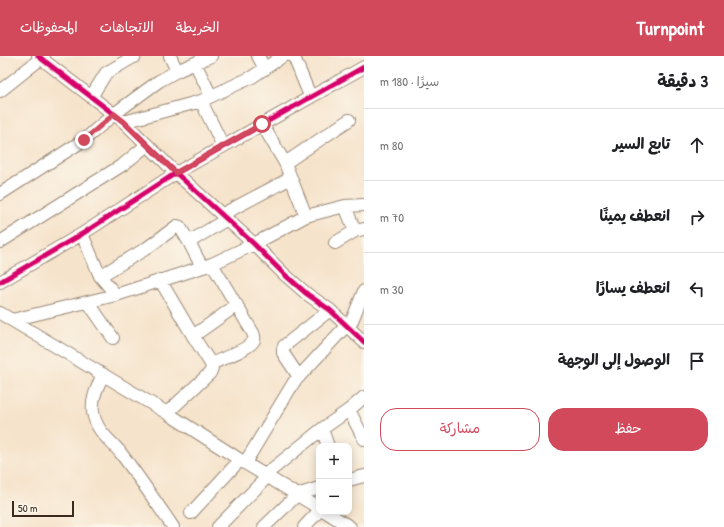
<!DOCTYPE html>
<html lang="ar">
<head>
<meta charset="utf-8">
<style>
	:root { --surface:#fff; --page:#f2f2f2; --text:#202124; --muted:#757577; --line:#e0e0e0; --accent:#d1495b }
	body { margin:0; font-family:"Patrick Hand","Playpen Sans Arabic",sans-serif; background:var(--page); color:var(--text); direction:rtl }
	.controls { position:absolute; right:12px; bottom:12px; display:grid; overflow:hidden; border-radius:8px; box-shadow:0 2px 10px #0003 }
	.controls button { width:36px; height:36px; display:grid; place-items:center; padding:0; border:0; border-bottom:1px solid var(--line); background:var(--surface); color:var(--text); font:20px sans-serif }
	.scale { position:absolute; left:12px; bottom:10px; width:62px; box-sizing:border-box; padding-left:4px; border:2px solid #3b2a1e; border-top:0; font-size:11px; line-height:14px; white-space:nowrap; color:#3b2a1e; -webkit-text-stroke:3px #fbf7ec; paint-order:stroke }
	.stop { position:absolute; width:12px; height:12px; margin:-9px; border:3px solid #d1495b; border-radius:50%; background:#fff }
	.stop.end { background:#d1495b; border-color:#fff; box-shadow:0 1px 4px #0008 }
	.list { margin:0; padding:0; list-style:none }
	h2 { display:flex; justify-content:space-between; align-items:center; height:52px; margin:0; padding:0 16px; font-size:17px }
	h2 small { font-size:13px; font-weight:400; color:var(--muted) }
	.list li { display:grid; grid-template-columns:26px 1fr auto; gap:12px; align-items:center; box-sizing:border-box; height:72px; padding:0 16px; border-top:1px solid var(--line) }
	.list b { display:block; font-size:15px; white-space:nowrap }
	.list em { font-size:13px; font-style:normal; color:var(--muted) }
	.actions { display:flex; gap:8px; padding:12px 16px }
	.actions a { flex:1; padding:9px 0; border:1px solid var(--accent); border-radius:16px; text-align:center; font-size:14px; color:var(--accent) }
	.actions .main { background:var(--accent); color:#fff }
	.icon { flex:none; width:22px; height:22px; fill:none; stroke:currentColor; stroke-width:2; stroke-linecap:round; stroke-linejoin:round }
	.map { position:relative; flex:none; width:364px; height:471px; overflow:hidden; direction:ltr }
	header { display:flex; align-items:center; gap:24px; box-sizing:border-box; height:56px; padding:0 20px; background:var(--accent); color:#fff }
	header strong { font-size:19px }
	nav { display:flex; gap:22px; margin-inline-start:auto; font-size:14px }
	main { display:flex }
	aside { flex:1; background:var(--surface) }
	.map>svg:first-child { display:block }
</style>
</head>
<body>
<header>
<strong>Turnpoint</strong>
<nav><a>الخريطة</a><a>الاتجاهات</a><a>المحفوظات</a></nav>
</header>
<main>
<aside>
<h2>3 دقيقة<small>سيرًا · 180 m</small></h2>
<ul class="list">
<li><svg class="icon" aria-label="ahead" viewBox="0 0 24 24"><path d="M12 20V5M6 11l6-6 6 6"/></svg><div><b>تابع السير</b></div><em>80 m</em></li>
<li><svg class="icon" aria-label="right" viewBox="0 0 24 24"><path d="M7 20v-9h11M14 6l5 5-5 5"/></svg><div><b>انعطف يمينًا</b></div><em>70 m</em></li>
<li><svg class="icon" aria-label="left" viewBox="0 0 24 24"><path d="M17 20v-9H6M10 6l-5 5 5 5"/></svg><div><b>انعطف يسارًا</b></div><em>30 m</em></li>
<li><svg class="icon" aria-label="arrive" viewBox="0 0 24 24"><path d="M6 21V4h12l-3 4 3 4H6"/></svg><div><b>الوصول إلى الوجهة</b></div></li>
</ul>
<div class="actions"><a class="main">حفظ</a><a>مشاركة</a></div>
</aside>
<div class="map">
<svg width="364" height="471" viewBox="0 0 364 471">
	<rect width="100%" height="100%" fill="#fbf7ec"/>
	<filter id="ink" filterUnits="userSpaceOnUse"><feTurbulence type="fractalNoise" baseFrequency=".025" numOctaves="2"/><feDisplacementMap in="SourceGraphic" scale="8" xChannelSelector="R" yChannelSelector="G"/><feConvolveMatrix kernelMatrix="1 2 1 2 8 2 1 2 1" color-interpolation-filters="sRGB"/></filter>
	<filter id="wash" filterUnits="userSpaceOnUse"><feTurbulence type="fractalNoise" baseFrequency=".012" numOctaves="4" result="noise"/><feDisplacementMap in="SourceGraphic" scale="16" xChannelSelector="R" yChannelSelector="G"/><feGaussianBlur stdDeviation="0.9" result="paint"/><feColorMatrix in="noise" values="0 0 0 0 0 0 0 0 0 0 0 0 0 0 0 0 0 1.4 0 .05"/><feComposite in="paint" operator="in"/></filter>
	<g filter="url(#wash)">
		<rect width="100%" height="100%" fill="#f6e3cb"/>
	</g>
	<g filter="url(#ink)">
		<g fill="none" stroke-linecap="round" stroke-linejoin="round">
			<g stroke="#988674" stroke-width="14">
				<path id="minor" d="M38,0l86,66 52,51 78,71 30,30 23,20 23,16 34,32
					M170,0l7,15
					M258,0l7,13
					M292,0l2,1 16,39
					M195,7l16,33
					M0,35l44,-35
					M91,41l15,-24 29,-17
					M201,45l22,45
					M124,66l77,-21 51,-24 31,-21
					M262,68l23,39 21,53
					M285,107l64,-43
					M0,138l84,-54 30,-26 45,-33 18,-10 34,-15
					M345,150l10,25
					M221,159l70,-37
					M82,178l18,42 16,19
					M0,186l124,-78 23,-19
					M189,186l13,25
					M335,187l20,-12 9,-2
					M100,220l47,-28 30,-22 3,1 9,15 38,-23
					M160,224l33,56 18,28 1,4 -2,5 -43,40
					M0,226l82,-48 94,-61 188,-106
					M88,246l25,36
					M0,257l167,100 78,50 74,45
					M12,264l104,-25 96,-31 42,-20 52,-28 39,-10 19,-1
					M349,272l15,-37
					M193,280l44,-31
					M211,308c10,-5 39,-15 43,-24 1,-3 0,-4 -1,-7l-41,-69
					M103,318c-5,12 -12,25 -10,38 3,19 16,27 27,40 18,24 36,50 53,75
					M299,321l-16,-24v-4l1,-3 46,-36
					M349,354l15,29
					M322,373l6,17
					M245,407l49,-81 53,-57
					M265,419l57,-46 27,-19 15,-13
					M349,424l15,-4
					M326,456l24,15
					M191,457l49,-53
					M218,471l49,-50
					M264,471l33,-32 22,-7
					M304,471l15,-16"/>
			</g>
			<use href="#minor" stroke="#fff" stroke-width="12"/>
			<g stroke="#fbf7ec" stroke-width="8">
				<path id="cycleway" d="M38,0l86,66 52,51 78,71 30,30 23,20 23,16 34,32
					M0,226l82,-48 94,-61 188,-106"/>
			</g>
			<use href="#cycleway" stroke="#d6006c" stroke-width="5"/>
		</g>
	</g>
	<g fill="none" stroke-linecap="round" stroke-linejoin="round" filter="url(#ink)">
		<path stroke="#d1495b" stroke-width="5" d="M84,84l30,-26 10,8 52,51 86,-49"/>
	</g>
</svg>
<div class="controls">
<button>+</button>
<button>−</button>
</div>
<div class="scale">50 m</div>
<div class="stop" style="left:262px;top:68px"></div>
<div class="stop end" style="left:84px;top:84px"></div>
</div>
</main>
</body>
</html>
